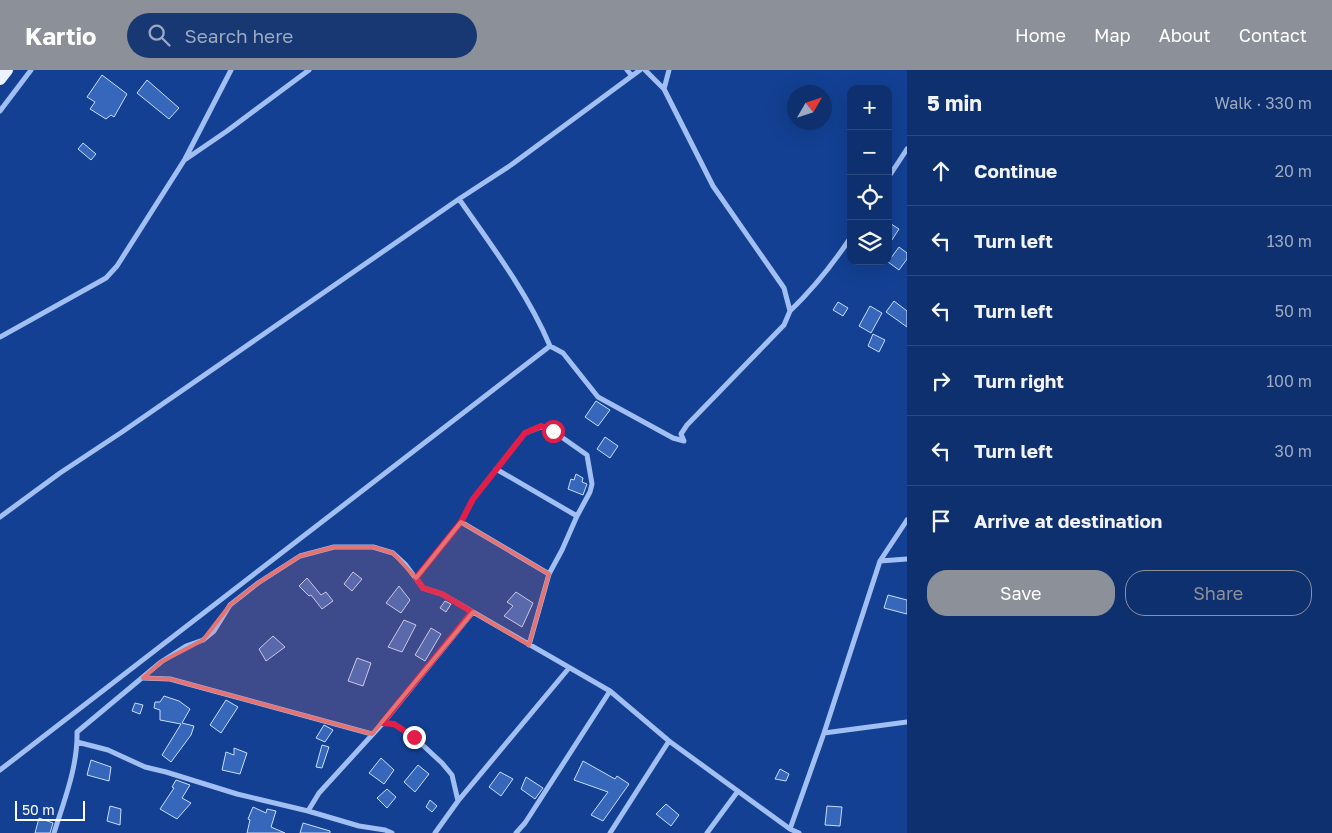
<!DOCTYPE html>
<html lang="en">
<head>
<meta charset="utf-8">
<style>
	:root { --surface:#0e306e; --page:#173873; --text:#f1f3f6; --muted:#9ba9c2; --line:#2e4b81; --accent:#8c9099 }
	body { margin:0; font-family:"Golos Text",sans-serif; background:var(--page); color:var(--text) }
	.controls { position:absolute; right:15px; top:15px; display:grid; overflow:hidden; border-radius:10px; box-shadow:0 5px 20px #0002 }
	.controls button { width:45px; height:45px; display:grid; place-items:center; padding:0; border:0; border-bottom:1px solid var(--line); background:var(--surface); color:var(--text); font:25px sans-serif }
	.compass { position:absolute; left:787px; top:15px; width:45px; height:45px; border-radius:50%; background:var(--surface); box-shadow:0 5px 20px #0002; rotate:51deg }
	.scale { position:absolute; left:15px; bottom:12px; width:70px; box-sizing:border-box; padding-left:5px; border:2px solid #fff; border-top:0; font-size:14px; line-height:18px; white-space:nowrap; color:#fff; -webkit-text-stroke:4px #134093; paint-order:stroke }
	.stop { position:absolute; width:15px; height:15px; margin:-11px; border:4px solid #e11d48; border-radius:50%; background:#fff }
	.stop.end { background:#e11d48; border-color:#fff; box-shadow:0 1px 5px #0008 }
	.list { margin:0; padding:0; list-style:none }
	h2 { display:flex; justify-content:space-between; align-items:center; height:65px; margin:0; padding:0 20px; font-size:21px }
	h2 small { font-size:16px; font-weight:400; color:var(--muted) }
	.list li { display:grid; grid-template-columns:32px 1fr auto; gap:15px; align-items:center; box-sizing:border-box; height:70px; padding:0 20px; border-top:1px solid var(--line) }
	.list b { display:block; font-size:19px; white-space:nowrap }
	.list em { font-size:16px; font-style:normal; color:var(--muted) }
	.actions { display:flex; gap:10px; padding:15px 20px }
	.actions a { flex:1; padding:11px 0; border:1px solid var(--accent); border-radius:20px; text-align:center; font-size:18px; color:var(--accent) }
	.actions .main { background:var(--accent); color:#fff }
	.icon { flex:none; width:28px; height:28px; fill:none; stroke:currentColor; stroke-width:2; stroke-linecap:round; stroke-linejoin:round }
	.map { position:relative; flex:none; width:907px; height:763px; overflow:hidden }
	header { display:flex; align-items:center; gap:30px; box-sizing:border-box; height:70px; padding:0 25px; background:var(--accent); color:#fff }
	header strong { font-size:24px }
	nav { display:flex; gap:28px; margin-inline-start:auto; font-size:18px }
	.search { width:350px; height:45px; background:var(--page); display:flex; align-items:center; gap:12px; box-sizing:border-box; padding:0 18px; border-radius:28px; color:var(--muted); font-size:19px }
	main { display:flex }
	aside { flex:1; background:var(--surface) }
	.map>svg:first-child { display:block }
</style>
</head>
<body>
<header>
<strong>Kartio</strong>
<div class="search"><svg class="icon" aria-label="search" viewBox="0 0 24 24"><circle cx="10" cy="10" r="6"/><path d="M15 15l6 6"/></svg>Search here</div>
<nav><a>Home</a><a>Map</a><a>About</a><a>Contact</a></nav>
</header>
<main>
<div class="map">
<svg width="907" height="763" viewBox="0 0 907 763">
	<rect width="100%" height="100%" fill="#134093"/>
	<path fill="#3667bb" stroke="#c8dcfd" d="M102,5l25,19 -13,23 -3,-2 -5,4 -16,-10 5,-7 -8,-5z
		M147,10l32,28 -10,11 -32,-26z
		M83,73l13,11 -5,6 -13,-11z
		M888,152l11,7 -11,17z
		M899,177l8,6v6l-8,11 -11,-8z
		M894,231l13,10v16l-21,-15z
		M838,232l10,6 -5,8 -10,-6z
		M870,236l12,7 -11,20 -12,-7z
		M873,264l12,6 -6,12 -11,-6z
		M596,331l14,9 -12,16 -13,-9z
		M605,367l13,9 -8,12 -13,-9z
		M576,404l7,4 -1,4 5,2 -4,11 -15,-6 3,-10 3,1z
		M353,502l9,7 -10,12 -8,-7z
		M307,508l14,17 5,-3 7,9 -11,8 -11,-14 -2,1 -10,-10z
		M399,516l11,14 -9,13 -15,-10z
		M516,522l17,11 -11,24 -18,-11 9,-10 -6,-4z
		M888,525l19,5v14l-23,-6z
		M445,531l6,3 -5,8 -6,-4z
		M404,550l12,5 -14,27 -14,-5z
		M431,558l10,6 -16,27 -10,-6z
		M273,566l12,11 -19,14 -7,-12z
		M357,588l14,5 -8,23 -15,-5z
		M164,626l15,5 11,8 -8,14 12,3 -3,9 -20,27 -9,-7 19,-31 -21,-4v-10l-6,-2 1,-6h5z
		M226,630l12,7 -17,26 -11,-8z
		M135,633l8,2 -3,9 -8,-3z
		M324,655l9,5 -8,12 -9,-4z
		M322,675l7,2 -7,21 -6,-1z
		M234,678l13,5 -7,21 -18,-4 4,-18 8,3z
		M381,688l13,12 -10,14 -15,-11z
		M91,690l20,7 -2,14 -22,-6z
		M583,691l32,18 2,-3 12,8 -26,37 -12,-6 17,-23 -34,-12z
		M418,695l11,9 -14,18 -11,-10z
		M780,699l9,5 -3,7 -11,-2z
		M500,702l13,7 -12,17 -12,-9z
		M526,707l17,11 -8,11 -14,-10z
		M176,710l14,5 -8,13 9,5 -14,16 -17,-10 14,-21 -2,-1z
		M387,719l9,8 -9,11 -10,-10z
		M430,730l7,6 -5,6 -6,-5z
		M666,734l13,11 -8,11 -15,-12z
		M110,736l11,3 -1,16 -13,-4z
		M827,736l15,1 -2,19 -15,-1z
		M253,737l13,6 1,-4 9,2 -5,16 14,6h-38l3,-13 -2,-1z
		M39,748l14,5 -3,10h-15z
		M303,753l27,8v2h-30z"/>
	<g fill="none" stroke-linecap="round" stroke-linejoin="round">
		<path stroke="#a1bff2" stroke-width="5" d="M627,0l5,6
			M664,19l5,-19
			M0,41l31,-41
			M186,89l41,-28 82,-61
			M888,108l19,-29
			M459,129c33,47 69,95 91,147
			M790,241c24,-23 43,-47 61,-74
			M0,267l106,-59 11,-12 68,-107 46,-89
			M496,399l81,47
			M0,447l60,-44 62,-41 337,-233 52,-34 129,-95
			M461,452l88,52
			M880,491l27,-2
			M416,508l45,-56 12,-23 52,-66 16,-6 12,4 34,24 5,29 -2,8 -13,24 -15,34 -13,24 -20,71
			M143,608l27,1 202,55
			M383,653l11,1 20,13 28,26 10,12 6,26
			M824,663l83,-11
			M77,672l31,8 37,17 21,5 71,22 71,17 51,15 26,4 7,3
			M0,700l550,-424 13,7 35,44 75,41 11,3 -3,-7 6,-9 97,-100 6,-14 -6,-23 -71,-102 -49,-97 -19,-19
			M308,741l11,-18 64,-70 90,-111
			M790,759l34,-96 56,-172 27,-41
			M54,763c10,-32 24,-67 23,-101l84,-70 25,-16 17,-6 11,-9 16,-26 28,-22 42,-27 34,-9h39l20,6 12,11 18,24 19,6 168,97 59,50 121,88 9,4
			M435,763l23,-32 111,-133
			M516,763l9,-10 85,-132
			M610,763l59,-92
			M707,763l31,-42"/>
		<path stroke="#ecf2ff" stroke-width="12" d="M0,9l7,-9"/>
	</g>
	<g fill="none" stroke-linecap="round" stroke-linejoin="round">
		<path stroke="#e11d48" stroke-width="6" d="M414,667l-20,-13 -12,-1 90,-111 -30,-18 -19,-6 -7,-10 45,-56 12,-23 52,-66 16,-7 12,5"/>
	</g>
	<path fill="#e47373" fill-opacity="0.2" stroke="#e47373" stroke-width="4" stroke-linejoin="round" d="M461,452l88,52 -20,71 -56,-33 -101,122 -202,-55 -27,-1 18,-16 42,-22 27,-35 28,-22 42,-27 34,-9h39l20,6 23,25z"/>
</svg>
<div class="controls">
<button>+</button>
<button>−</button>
<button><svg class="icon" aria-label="locate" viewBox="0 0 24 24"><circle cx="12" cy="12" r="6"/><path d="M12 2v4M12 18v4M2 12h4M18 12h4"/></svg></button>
<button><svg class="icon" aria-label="layers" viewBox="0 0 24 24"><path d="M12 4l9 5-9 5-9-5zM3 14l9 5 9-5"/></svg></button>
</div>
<svg class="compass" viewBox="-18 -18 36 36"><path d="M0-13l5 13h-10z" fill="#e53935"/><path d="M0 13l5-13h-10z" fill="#9ba9c2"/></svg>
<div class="scale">50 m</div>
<div class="stop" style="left:553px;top:361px"></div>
<div class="stop end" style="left:414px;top:667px"></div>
</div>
<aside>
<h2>5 min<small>Walk · 330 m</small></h2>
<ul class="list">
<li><svg class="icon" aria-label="ahead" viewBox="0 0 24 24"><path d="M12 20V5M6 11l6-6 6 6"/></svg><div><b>Continue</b></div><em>20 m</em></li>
<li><svg class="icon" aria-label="left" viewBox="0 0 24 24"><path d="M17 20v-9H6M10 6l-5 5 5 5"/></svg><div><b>Turn left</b></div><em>130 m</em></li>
<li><svg class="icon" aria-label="left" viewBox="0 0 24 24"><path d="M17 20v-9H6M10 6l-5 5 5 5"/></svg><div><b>Turn left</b></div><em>50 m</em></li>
<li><svg class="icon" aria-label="right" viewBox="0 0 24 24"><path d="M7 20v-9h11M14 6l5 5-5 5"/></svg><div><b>Turn right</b></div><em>100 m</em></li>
<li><svg class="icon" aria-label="left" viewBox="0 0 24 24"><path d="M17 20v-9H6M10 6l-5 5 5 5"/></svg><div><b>Turn left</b></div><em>30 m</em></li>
<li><svg class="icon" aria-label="arrive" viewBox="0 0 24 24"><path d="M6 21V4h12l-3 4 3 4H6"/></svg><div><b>Arrive at destination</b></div></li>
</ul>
<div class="actions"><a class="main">Save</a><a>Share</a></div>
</aside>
</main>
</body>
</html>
